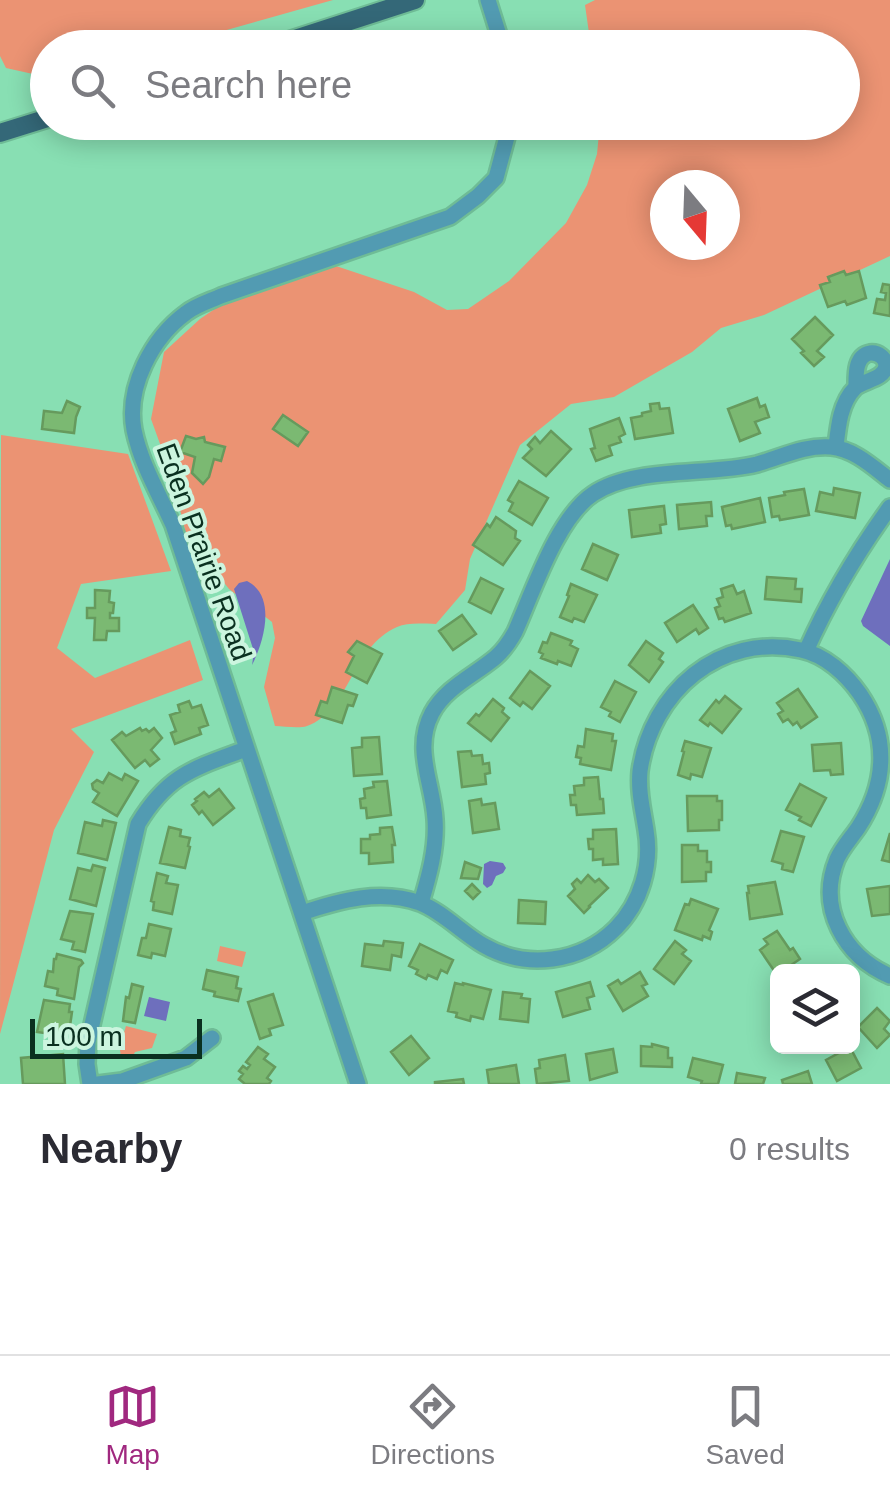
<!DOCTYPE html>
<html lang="en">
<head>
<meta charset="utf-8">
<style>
	:root { --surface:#fff; --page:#f2f2f3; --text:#2b2b33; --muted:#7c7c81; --line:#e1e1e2; --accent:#a0287f }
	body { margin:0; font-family:Arial,sans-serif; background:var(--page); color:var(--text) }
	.controls { position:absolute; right:30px; bottom:30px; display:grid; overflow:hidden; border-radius:15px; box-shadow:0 5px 25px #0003 }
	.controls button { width:90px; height:90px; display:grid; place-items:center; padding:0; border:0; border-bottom:2px solid var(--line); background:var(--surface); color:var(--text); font:50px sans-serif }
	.compass { position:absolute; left:650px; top:170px; width:90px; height:90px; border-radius:50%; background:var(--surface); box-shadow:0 5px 25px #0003; rotate:161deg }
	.scale { position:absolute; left:30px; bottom:25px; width:172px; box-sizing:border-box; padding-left:10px; border:5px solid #0a3020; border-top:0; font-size:28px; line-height:35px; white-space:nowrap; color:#0a3020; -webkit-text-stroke:8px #ccf5df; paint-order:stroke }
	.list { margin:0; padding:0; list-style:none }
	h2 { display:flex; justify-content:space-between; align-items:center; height:130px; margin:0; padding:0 40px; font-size:42px }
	h2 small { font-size:32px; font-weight:400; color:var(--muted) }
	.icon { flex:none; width:55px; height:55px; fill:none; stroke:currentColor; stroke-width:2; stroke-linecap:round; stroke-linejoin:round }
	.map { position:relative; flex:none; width:890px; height:1084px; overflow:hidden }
	.search { position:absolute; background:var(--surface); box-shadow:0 5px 25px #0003; left:30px; right:30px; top:30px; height:110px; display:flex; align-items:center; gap:25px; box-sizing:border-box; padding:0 35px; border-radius:55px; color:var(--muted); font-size:38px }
	.sheet { height:270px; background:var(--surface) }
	nav { display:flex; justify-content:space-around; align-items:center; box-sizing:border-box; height:140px; border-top:2px solid var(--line); background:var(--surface); font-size:28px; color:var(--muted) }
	nav a { display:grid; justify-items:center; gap:5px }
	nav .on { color:var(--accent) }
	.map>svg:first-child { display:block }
</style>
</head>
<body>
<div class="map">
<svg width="890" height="1084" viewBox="0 0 890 1084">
	<rect width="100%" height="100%" fill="#88dfb3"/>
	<path fill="#eb9373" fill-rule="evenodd" d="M0,0h333l-167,47 -118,1 -1,27 -5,1 -36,-8 -6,-12z
		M595,0h295v256l-126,59 -43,13 -29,24 -78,45 -43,7 -51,41 -50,114 -5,31 -29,34c-12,0 -28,-2 -39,3 -46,20 -47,84 -90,99 -9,3 -23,0 -32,0l-11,-39 11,-49 -3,-16 -43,-33 -43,-55 -14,-57 -21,-58 13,-67 36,-33 44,-30 49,-9 43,-14 78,26 33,18 21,-1 41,-28 57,-58 21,-38 10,-31 3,-31 242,-1v-74l-251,-1 -6,-42zM665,185h60v60h-60z
		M1,435l127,19 43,117 -90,13 -24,64 38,30 95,-38 13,40 -132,49 23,23 -40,78 -54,204z
		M220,946l26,6 -4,15 -25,-6z
		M126,1026l31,8 -5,14 -17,4 -2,4 -12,1 -3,-21h5z"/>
	<path fill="#6e6fbd" d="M890,559v87l-27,-20 -2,-5z
		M247,581c30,15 17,61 5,84l2,-13 -20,-63 5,-6z
		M490,861l13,2 3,5 -3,5 -7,3 -4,9 -5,3 -4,-4 1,-20z
		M149,997l21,5 -4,19 -22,-5z"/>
	<path fill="#7bb972" stroke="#669a5d" stroke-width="2.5" d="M844,271l2,4 13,-4 7,27 -19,7 -2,-4 -17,6 -8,-22 10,-3 -2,-5z
		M883,284l7,1v31l-16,-3 3,-14 8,1 1,-7 -5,-1z
		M815,317l18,18 -16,16 7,6 -10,9 -13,-13 3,-2 -12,-12z
		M757,398l3,9 5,-2 4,12 -14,5 5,11 -20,8 -12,-32z
		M67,401l13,6 -4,10 -2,16 -32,-4 2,-18 18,2z
		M659,403l1,6 9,-1 4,25 -38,6 -4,-21 11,-2v-3l9,-2 -1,-7z
		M283,415l25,17 -10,14 -25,-17z
		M619,418l6,16 -6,3 2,5 -12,4 3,9 -16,6 -5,-12 4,-1 -5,-19z
		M551,431l20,18 -25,27 -23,-18 9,-9 -4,-4 7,-8 5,6z
		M186,436l10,3 8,-2 1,5 20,5 -4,14 -7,-2 -5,18 -6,7 -11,-11 3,-16 -15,-5z
		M519,481l29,17 -16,27 -23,-14 4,-8 -5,-3z
		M834,488l26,5 -5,25 -39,-7 4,-19 13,3z
		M804,489l5,26 -29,5 -1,-4 -7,1 -3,-19 16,-3 -1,-3z
		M760,498l5,24 -33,7 -1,-4 -5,1 -4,-19z
		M711,502l1,14h-6l1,10 -28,3 -2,-24z
		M664,506l2,18 -6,1 1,8 -29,4 -3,-27z
		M496,517l20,14 -1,7 5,3 -17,24 -30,-20 14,-21 3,3z
		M593,544l25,11 -11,25 -25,-11z
		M767,577l29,2 -1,10h7l-1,13 -36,-3z
		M481,578l22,11 -12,24 -22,-11z
		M571,584l26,11 -13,27 -10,-4 -2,4 -12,-5 9,-21 -2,-1z
		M733,585l4,9 7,-3 7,22 -26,9 -2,-4 -4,1 -4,-11 5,-2 -3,-7 6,-2 -2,-8z
		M95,590l15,1 -1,11 5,1 -1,10h-3v5h9v13h-12l-1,9h-12l1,-22h-8v-10h8z
		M693,605l15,23 -9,6 -3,-5 -19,13 -12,-19z
		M462,615l14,19 -23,16 -14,-19z
		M551,633l21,8 -2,4 8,4 -7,17 -13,-5 -1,3 -16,-6 2,-4 -4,-2 4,-10 4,1z
		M357,641l25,13 -15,29 -21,-11 8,-16 -6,-4z
		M646,641l17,12 -4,6 4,3 -14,20 -20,-17z
		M530,671l20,15 -18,23 -9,-7 -3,4 -10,-8z
		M615,681l21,11 -16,30 -11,-6 2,-4 -10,-5z
		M332,687l25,8 -4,11 -5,-1 -6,18 -26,-8 5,-14 6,2z
		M798,689l19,28 -16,11 -4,-6 -4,3 -5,-6 -5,3 -5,-8 5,-3 -6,-8z
		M725,696l16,13 -19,24 -12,-10 -2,3 -8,-6 16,-20 3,3z
		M493,699l11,9 -2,4 7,6 -18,23 -23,-18 8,-9 3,2z
		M189,701l3,7 9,-3 7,20 -9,3 2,6 -26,10 -4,-11 5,-2 -6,-16 10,-3 -2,-7z
		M140,728l2,3 4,-2 3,3 5,-4 8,10 -11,12 8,9 -9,7 -5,-6 -10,8 -23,-28 10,-8 4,4z
		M586,729l27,5 -1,7h4l-5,29 -31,-6 1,-6 -5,-1 2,-11 6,1z
		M379,737l3,37 -28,2 -2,-28 10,-1v-9z
		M685,741l26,7 -9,29 -11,-3 -1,5 -12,-4 6,-23 -2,-1z
		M841,743l2,31 -12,1 -1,-5 -16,1 -2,-26z
		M471,751l1,5 10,-1 1,9 6,-1 1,10 -5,1 1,10 -24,3 -4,-35z
		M109,773l13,7 3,-6 13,7 -21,35 -24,-14 6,-9 -6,-4 -1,-5 5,-4 6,3z
		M598,777l2,22h3l1,14 -27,2 -1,-10h-5l-1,-10h5l-1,-9 10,-1v-7z
		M387,781l4,34 -24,3 -1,-10h-5l-1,-9 5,-1 -1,-9 10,-2 -1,-5z
		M800,784l26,14 -15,28 -12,-6 2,-3 -15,-7z
		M219,789l15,19 -21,17 -11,-14 -3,3 -7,-9 5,-4 -2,-2 9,-7 5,5z
		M687,796h30v5h5v19h-3v10l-31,1z
		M481,799l1,6 13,-2 4,26 -26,4 -4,-32z
		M103,820l13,3 -9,37 -29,-7 7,-31 17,4z
		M169,827l12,3 -1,6 10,2 -2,8 2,1 -5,21 -25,-5z
		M392,827l3,18h-3l1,17 -24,2v-11h-8v-14h9v-4l10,-1v-6z
		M616,829l2,35 -15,1v-6l-10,1v-11h-4l-1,-10h5v-9z
		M781,831l23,6 -11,35 -11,-3 1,-5 -11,-3z
		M890,833v29l-8,-2z
		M682,845h16v6h9v11h4v10h-5v9l-24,1z
		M465,862l16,6 -3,11 -17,-1z
		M93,865l12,3 -9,38 -26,-7 8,-31 13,3z
		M157,873l11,3 -2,7 12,2 -6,29 -19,-4 1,-8 -3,-1z
		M588,875l7,7 4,-3 9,9 -19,18 1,1 -6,6 -16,-17 7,-7 -3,-5 5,-5 4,4z
		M775,882l7,32 -32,5 -3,-26h2l-1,-7z
		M472,884l8,8 -7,7 -8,-8z
		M890,886v28l-18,2 -5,-27z
		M691,899l27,10 -9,21 3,2 -2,7 -7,-3 -1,4 -27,-10 10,-26 4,1z
		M519,900l27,2 -1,22 -27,-1z
		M70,911l23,3 -8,38 -13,-3 2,-7 -13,-3z
		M149,924l22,5 -6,27 -13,-3 -1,5 -13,-3 4,-17h4z
		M777,931l13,19 3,-2 7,11 -19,13h-3l-1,3 -17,-25 8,-6 -4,-5z
		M384,941l19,2 -2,14 -9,-2 -2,15 -28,-4 3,-22 18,2z
		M675,941l11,9 -4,4 9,7 -17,23 -20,-15z
		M420,944l33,16 -6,13 -6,-3 -4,9 -9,-4 -2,4 -10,-5 2,-4 -9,-4z
		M57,954l24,6 2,3 -4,4 -5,32 -17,-4 1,-6 -13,-3 3,-15 5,1 1,-13h2z
		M207,970l31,7 -2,11 5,1 -3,12 -24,-5 1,-4 -12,-3z
		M640,972l7,12 -5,2 6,10 -25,15 -15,-25 10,-6 3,4z
		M590,982l4,14 -7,2 3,11 -27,8 -7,-25z
		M455,983l8,2v-2l28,7 -8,29 -12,-3 -1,5 -14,-4 1,-4 -9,-2z
		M132,984l11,3 -8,36 -12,-2 3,-24 3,1z
		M503,992l19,2 -1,4 9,1 -2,23 -28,-3z
		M273,994l10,31 -14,4 2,6 -11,4 -12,-37z
		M44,1000l26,4 -1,8h3l-2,14 -3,-1 -3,17 -13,-2 1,-6 -15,-2z
		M877,1008l13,13 -6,8 6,6 -13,13 -19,-21z
		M411,1036l18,22 -20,17 -18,-23z
		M652,1044l16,4v10h4v9l-31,-1v-20l11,1z
		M258,1047l10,7 -4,5 11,8 -8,11 4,3 -2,3h-24l-6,-5 4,-5 -4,-3 4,-5 4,3 3,-4 -4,-3z
		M850,1047l11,21 -24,13 -11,-21z
		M613,1049l4,23 -27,8 -4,-26z
		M63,1054l2,30h-42l-2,-26z
		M565,1055l4,26 -32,3 -2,-15 5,-1 -1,-8z
		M693,1058l30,7 -5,19h-17l1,-3 -14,-4z
		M516,1065l3,19h-30l-2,-14z
		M808,1071l4,13h-29l-1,-4z
		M737,1073l28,5 -2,6h-28z
		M463,1079l1,5h-29v-2z"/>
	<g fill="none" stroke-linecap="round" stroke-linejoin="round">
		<g stroke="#6fbc96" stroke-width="20">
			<path id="minor" d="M488,0l15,48
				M836,447c2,-19 4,-44 19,-59 8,-8 29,-8 31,-22 0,-8 -8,-14 -16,-13 -15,3 -14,21 -14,33
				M806,651c24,-54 50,-97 84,-144
				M421,903c8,-27 16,-55 14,-84 -2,-36 -22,-70 -3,-106 14,-26 43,-38 64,-56 8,-7 14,-16 19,-25 18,-40 42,-114 78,-138 41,-28 116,-18 164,-30 25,-7 47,-19 74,-17 23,2 42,20 59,33
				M302,913c38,-13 79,-24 118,-10 23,9 42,30 63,42 43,25 98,18 133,-17 25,-25 36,-63 30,-98 -3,-20 -8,-38 -6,-59 11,-79 80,-139 161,-121 24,5 45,24 59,44 30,44 26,91 -2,134 -7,10 -16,20 -21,31 -20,49 7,97 53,117
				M90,1084l-3,-20 1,-22 50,-218c30,-50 57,-56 108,-75
				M98,1084l24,-3 64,-23 26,-20
				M358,1084l-185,-559c-14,-31 -32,-61 -39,-95 -8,-43 18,-92 52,-117 10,-8 24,-12 35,-17l229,-79 28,-21 18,-18 15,-56"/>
		</g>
		<g stroke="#6fbc96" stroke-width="22">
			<path id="major" d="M267,48l148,-48
				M0,133l48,-15"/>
		</g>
		<use href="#minor" stroke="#529bb2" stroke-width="15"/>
		<use href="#major" stroke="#346878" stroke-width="18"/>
	</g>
	<g text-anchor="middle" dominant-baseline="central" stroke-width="8" stroke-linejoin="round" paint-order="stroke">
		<g font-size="28" fill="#0a3020" stroke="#ccf5df">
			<text transform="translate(204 552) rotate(70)">Eden Prairie Road</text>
		</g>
	</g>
</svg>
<div class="controls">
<button><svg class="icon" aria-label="layers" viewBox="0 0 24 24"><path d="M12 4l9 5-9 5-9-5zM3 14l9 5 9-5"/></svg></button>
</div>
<svg class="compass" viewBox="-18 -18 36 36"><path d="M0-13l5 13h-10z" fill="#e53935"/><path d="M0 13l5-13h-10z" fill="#7c7c81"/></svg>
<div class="scale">100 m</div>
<div class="search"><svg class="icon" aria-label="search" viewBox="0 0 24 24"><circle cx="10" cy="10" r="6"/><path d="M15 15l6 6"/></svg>Search here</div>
</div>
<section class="sheet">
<h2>Nearby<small>0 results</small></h2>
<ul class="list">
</ul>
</section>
<nav>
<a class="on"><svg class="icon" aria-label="map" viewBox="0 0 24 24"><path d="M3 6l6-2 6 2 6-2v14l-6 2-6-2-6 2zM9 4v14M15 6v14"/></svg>Map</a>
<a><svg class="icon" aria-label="directions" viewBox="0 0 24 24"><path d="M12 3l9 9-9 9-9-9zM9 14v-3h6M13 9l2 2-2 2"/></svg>Directions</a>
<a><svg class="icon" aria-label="saved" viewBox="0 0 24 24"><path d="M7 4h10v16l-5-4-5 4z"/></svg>Saved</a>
</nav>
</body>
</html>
